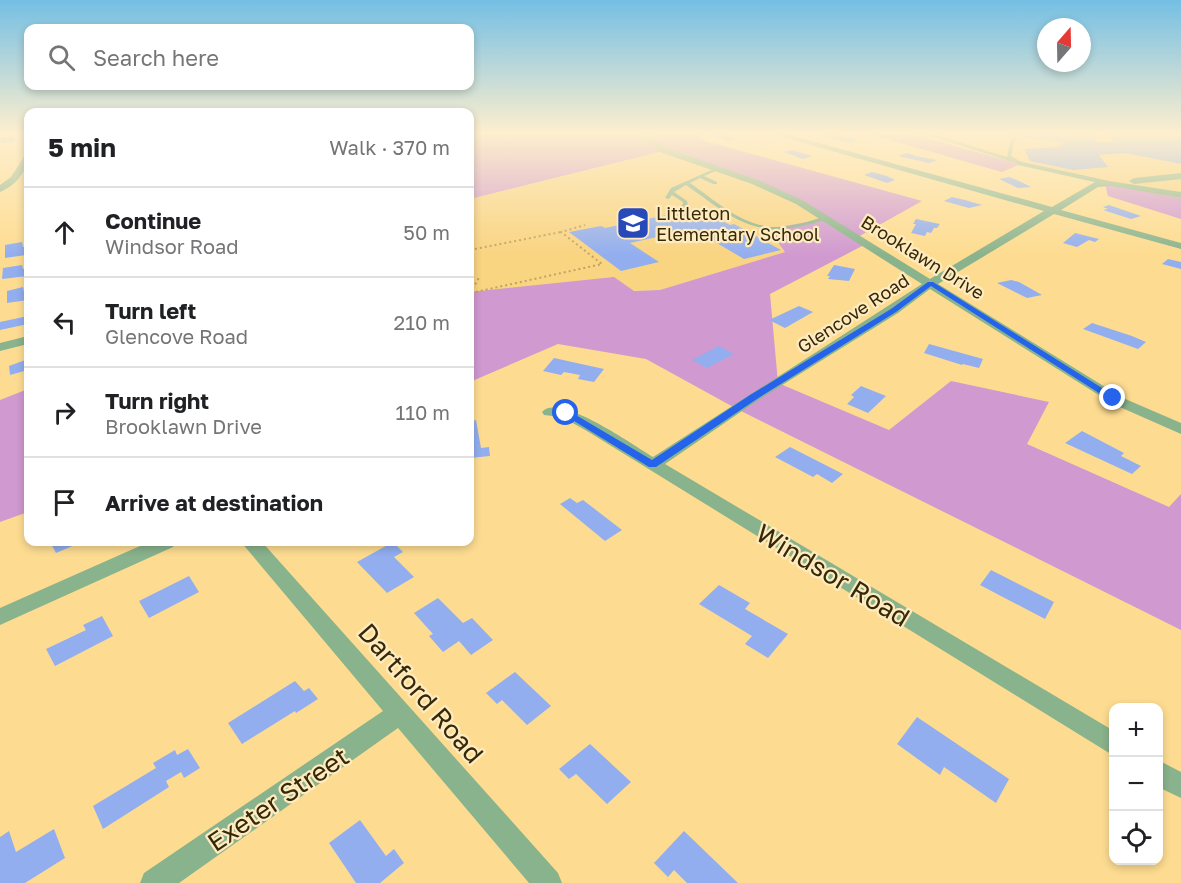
<!DOCTYPE html>
<html lang="en">
<head>
<meta charset="utf-8">
<style>
	:root { --surface:#fff; --page:#f6f6f6; --text:#202124; --muted:#757577; --line:#e0e0e0 }
	body { margin:0; font-family:"Golos Text",sans-serif; background:var(--page); color:var(--text) }
	.controls { position:absolute; right:18px; bottom:18px; display:grid; overflow:hidden; border-radius:12px; box-shadow:0 3px 9px #0003 }
	.controls button { width:54px; height:54px; display:grid; place-items:center; padding:0; border:0; border-bottom:2px solid var(--line); background:var(--surface); color:var(--text); font:30px sans-serif }
	.compass { position:absolute; left:1037px; top:18px; width:54px; height:54px; border-radius:50%; background:var(--surface); box-shadow:0 3px 9px #0003; rotate:20deg }
	.stop { position:absolute; width:18px; height:18px; margin:-14px; border:4px solid #2563eb; border-radius:50%; background:#fff }
	.stop.end { background:#2563eb; border-color:#fff; box-shadow:0 2px 6px #0008 }
	.list { margin:0; padding:0; list-style:none }
	h2 { display:flex; justify-content:space-between; align-items:center; height:78px; margin:0; padding:0 24px; font-size:26px }
	h2 small { font-size:20px; font-weight:400; color:var(--muted) }
	.list li { display:grid; grid-template-columns:39px 1fr auto; gap:18px; align-items:center; box-sizing:border-box; height:90px; padding:0 24px; border-top:2px solid var(--line) }
	.list b { display:block; font-size:22px; white-space:nowrap }
	.list p { margin:0; font-size:20px; white-space:nowrap; color:var(--muted) }
	.list em { font-size:20px; font-style:normal; color:var(--muted) }
	.icon { flex:none; width:33px; height:33px; fill:none; stroke:currentColor; stroke-width:2; stroke-linecap:round; stroke-linejoin:round }
	.map { position:relative; flex:none; width:1181px; height:883px; overflow:hidden }
	.search { position:absolute; background:var(--surface); box-shadow:0 3px 9px #0003; left:24px; top:24px; width:450px; height:66px; display:flex; align-items:center; gap:15px; box-sizing:border-box; padding:0 21px; border-radius:12px; color:var(--muted); font-size:22px }
	.panel { position:absolute; background:var(--surface); box-shadow:0 3px 9px #0003; left:24px; top:108px; width:450px; height:438px; border-radius:12px }
	.map>svg:first-child { display:block }
</style>
</head>
<body>
<div class="map">
<svg width="1181" height="883" viewBox="0 0 1181 883">
	<rect width="100%" height="100%" fill="#fddc91"/>
	<path fill="#f9d481" d="M904,132h277v65l-95,-16z
		M663,151l108,37 53,30 -55,11 16,23 -125,38 -190,2v-93z"/>
	<path fill="#d099d0" d="M470,132h172l4,5 28,-5h30l-5,3 6,6 217,60 -66,37 10,6 -96,50 8,89 111,47 62,-49 98,21 -22,42 142,63 12,-13v136l-444,-221 -91,-50 -88,-15 -88,38v-90l144,-15 20,14 26,-1 125,-38 -17,-23 55,-10 -52,-31 -108,-37 -193,48z
		M862,132h42l116,32 -18,8z
		M1105,184l76,14v21l-73,-23z
		M28,389v123l-28,10v-122z"/>
	<path fill="#92aeef" d="M1025,132h72l-2,9 19,2 -6,-8 20,-1 -2,-2h36l19,4v28l-56,-11 -26,2 9,12 -35,3 -43,-9 -6,-12 35,-2 4,-4 -40,-6z
		M720,133l10,4 10,2 -14,2 -16,-7z
		M830,133l28,7 -9,3 -28,-7z
		M2,137h16l-5,5 -13,1z
		M792,150l20,6 -9,3 -19,-7z
		M907,153l9,3 21,4 -8,3 -31,-7z
		M872,172l15,4 8,4 -8,3 -23,-8z
		M1009,177l10,4 12,6 -13,1 -19,-9z
		M952,197l13,3 17,5 -13,3 -25,-7z
		M1109,205l32,11 -10,3 -28,-9 5,-1 -5,-2z
		M695,209l15,9 5,-1 15,8 4,-1 47,26 -37,9 -51,-30 -63,14 29,19 -38,9 -52,-39 32,-6 4,2z
		M916,219l24,5 -3,4h-3l-3,5 -4,-1 -2,4 -14,-3 5,-9h-3z
		M1075,233l24,6 -4,3 -6,-2 -12,7 -14,-4z
		M22,242l1,5 3,-1v9l-21,3v-13z
		M1168,259l13,3v7l-19,-5z
		M22,265l1,4 5,-1v8l-26,3 1,-11z
		M834,265l21,4 -6,12 -21,-2 2,-3h-3z
		M1011,280l8,2 23,13 -15,3 -30,-15z
		M23,287l1,5 4,-1v9l-21,3v-12z
		M799,306l14,6 -28,16 -16,-8z
		M28,316v8l-28,6v-8z
		M1092,323l40,13 14,6 -8,7 -55,-20z
		M929,344l54,15 -4,9 -16,-4 -1,1 -38,-12z
		M719,346l15,8 -27,14 -15,-8z
		M554,358l50,11 -10,13 -16,-3 2,-4 -16,-3 -3,3 -18,-4z
		M28,359v11l-18,5 -1,-9z
		M861,386l25,10 -18,17 -21,-9 7,-7 -3,-2z
		M470,409l2,12 4,-1 5,28 8,-1 1,9 -20,2z
		M1082,431l42,22 -3,3 20,10 -9,8 -67,-31z
		M790,447l53,27 -11,9 -15,-9 -4,3 -38,-20z
		M570,498l7,5 6,-3 39,30 -17,11 -45,-37z
		M50,542h32l-26,11z
		M393,542l10,10 -9,5 20,20 -27,16 -30,-31z
		M991,570l63,32 -9,17 -65,-34z
		M189,576l10,16 -50,26 -10,-17z
		M719,585l31,18 -5,6 43,25 -20,24 -23,-14 7,-8 -53,-32z
		M438,598l25,25 9,-5 21,22 -22,15 -12,-14 -16,11 -14,-16 4,-2 -19,-21z
		M102,616l11,20 -58,30 -9,-17 40,-19 -3,-5z
		M515,672l36,34 -24,19 -25,-25 -5,4 -11,-11z
		M295,681l9,10 5,-3 9,11 -22,14 -1,-2 -53,33 -14,-21z
		M917,717l92,62 -13,24 -52,-36 -4,8 -43,-31z
		M590,744l41,38 -24,22 -31,-30 -7,5 -10,-10z
		M188,749l12,19 -16,10 -3,-6 -15,9 3,6 -66,42 -10,-23 63,-38 -3,-5 22,-13 2,5z
		M360,820l26,36 8,-7 10,14 -24,20h-24l-27,-40z
		M54,829l11,29 -40,25h-25v-46l9,-6 7,21z
		M684,831l54,52h-51l-13,-13 -6,7 -14,-14z"/>
	<g fill="none" stroke-linecap="round" stroke-linejoin="round">
		<path stroke="#bea366" stroke-width="2" stroke-dasharray="2 3" stroke-linecap="butt" d="M470,250l91,-18
			M470,293l10,-17
			M471,293l131,-29 -41,-32 24,-7"/>
		<path fill="#89b38c" fill-rule="evenodd" d="M918,132h8l81,25 3,-14 6,-11h4l-6,11 -3,13 12,7 -4,1z
			M716,168l2,1v1l-14,6 13,6v2h-4l-13,-6 -10,5c26,18 53,44 86,44 17,0 34,-6 50,-11l3,2c-8,4 -19,6 -27,8 -52,12 -77,-14 -116,-41l-12,7 13,9 1,4 -7,5 -4,-1 6,-5v-2l-11,-7 -3,4 -4,-1 6,-10z"/>
		<path fill="#89b38c" fill-rule="evenodd" d="M636,132h10l20,16 92,32 44,20 128,79 114,-68 -279,-79h14l273,75 43,-25 -77,-17v-4l91,20 72,11v6l-70,-12 -13,1 -37,23 120,33v6l-127,-35 -116,70 185,114 58,25v11l-68,-30 -183,-115 -32,24 -140,87 -93,64 449,267v25l-527,-325 -25,-14 -18,-2 -2,-3c17,-20 92,34 111,45l269,-173 -126,-80 -44,-20 -92,-32z
			M25,155h3c0,16 -13,31 -28,37v-7l11,-8z
			M1181,173v6l-47,5 -5,-3 5,-3z
			M28,336v8l-28,7v-8z
			M149,542h27l-3,5 -173,78v-17z
			M241,542h21l296,331 4,10h-33l-131,-155 -219,155h-39l4,-10 239,-162z
			M1158,760l23,12v26l-23,-11z"/>
	</g>
	<linearGradient id="sky" x2="0" y2="1"><stop stop-color="#74bfe4"/><stop offset="0.52" stop-color="#feefce"/><stop offset="1" stop-color="#feefce" stop-opacity="0"/></linearGradient>
	<rect width="1181" height="256" fill="url(#sky)"/>
	<path fill="#2563eb" d="M928,282h5l185,116 -8,2 -179,-114 -35,26 -139,87 -101,68h-7l-88,-54 8,-2 83,49 98,-65 141,-86z"/>
	<defs>
		<g id="school-square" transform="scale(1.725)"><rect x="-9" y="-9" width="18" height="18" rx="4" fill="#2849b8" stroke="#ffebc0"/><path d="M0-5L7-2L0 1L-7-2ZM-4 1L0 2.5L4 1V4Q0 6-4 4Z" fill="#fff"/></g>
	</defs>
	<g fill-rule="evenodd">
		<use href="#school-square" x="633" y="223"/>
	</g>
	<g text-anchor="middle" dominant-baseline="central" stroke-width="4.5" stroke-linejoin="round" paint-order="stroke">
		<g font-size="18" fill="#352808" stroke="#ffebc0" text-anchor="start">
			<text x="656" y="213">Littleton<tspan x="656" dy="21">Elementary School</tspan></text>
		</g>
		<g font-size="18" fill="#352808" stroke="#ffebc0">
			<text transform="translate(923 257) rotate(32)">Brooklawn Drive</text>
			<text transform="translate(853 313) rotate(-33)">Glencove Road</text>
		</g>
		<g font-size="26" fill="#352808" stroke="#ffebc0">
			<text transform="translate(833 575) rotate(31)">Windsor Road</text>
			<text transform="translate(421 693) rotate(49)">Dartford Road</text>
			<text transform="translate(278 799) rotate(-34)">Exeter Street</text>
		</g>
	</g>
</svg>
<div class="controls">
<button>+</button>
<button>−</button>
<button><svg class="icon" aria-label="locate" viewBox="0 0 24 24"><circle cx="12" cy="12" r="6"/><path d="M12 2v4M12 18v4M2 12h4M18 12h4"/></svg></button>
</div>
<svg class="compass" viewBox="-18 -18 36 36"><path d="M0-13l5 13h-10z" fill="#e53935"/><path d="M0 13l5-13h-10z" fill="#757577"/></svg>
<div class="stop" style="left:566px;top:413px"></div>
<div class="stop end" style="left:1113px;top:398px"></div>
<div class="search"><svg class="icon" aria-label="search" viewBox="0 0 24 24"><circle cx="10" cy="10" r="6"/><path d="M15 15l6 6"/></svg>Search here</div>
<section class="panel">
<h2>5 min<small>Walk · 370 m</small></h2>
<ul class="list">
<li><svg class="icon" aria-label="ahead" viewBox="0 0 24 24"><path d="M12 20V5M6 11l6-6 6 6"/></svg><div><b>Continue</b><p>Windsor Road</p></div><em>50 m</em></li>
<li><svg class="icon" aria-label="left" viewBox="0 0 24 24"><path d="M17 20v-9H6M10 6l-5 5 5 5"/></svg><div><b>Turn left</b><p>Glencove Road</p></div><em>210 m</em></li>
<li><svg class="icon" aria-label="right" viewBox="0 0 24 24"><path d="M7 20v-9h11M14 6l5 5-5 5"/></svg><div><b>Turn right</b><p>Brooklawn Drive</p></div><em>110 m</em></li>
<li><svg class="icon" aria-label="arrive" viewBox="0 0 24 24"><path d="M6 21V4h12l-3 4 3 4H6"/></svg><div><b>Arrive at destination</b></div></li>
</ul>
</section>
</div>
</body>
</html>
